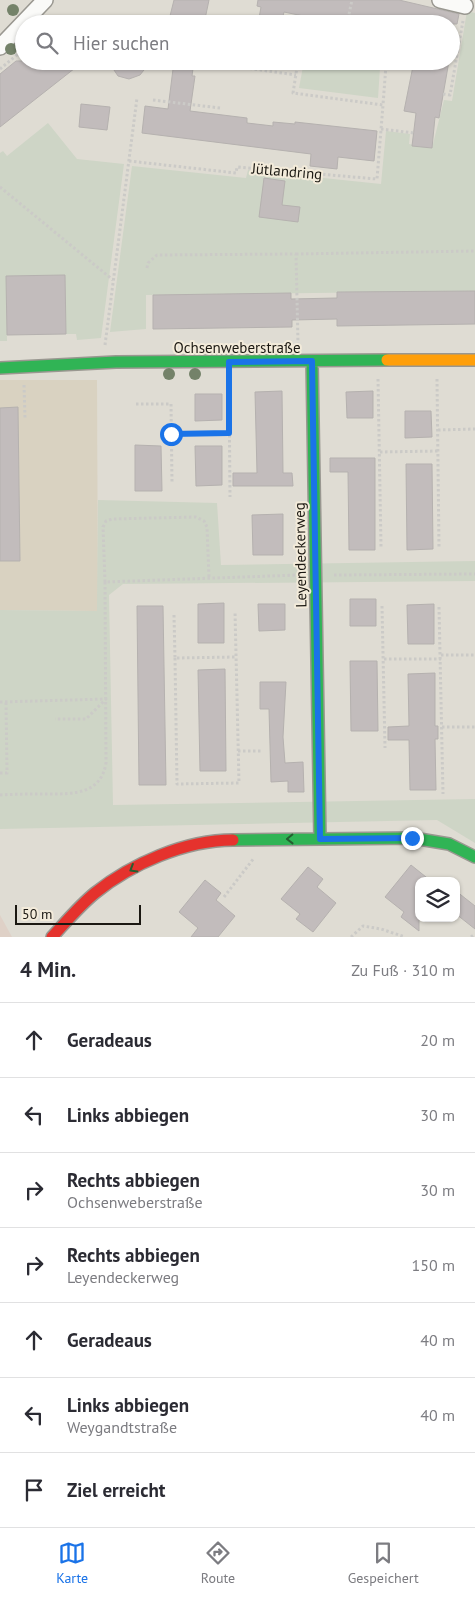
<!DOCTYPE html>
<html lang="de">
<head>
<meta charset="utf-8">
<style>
	:root { --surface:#fff; --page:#f2f2f3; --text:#2b2b33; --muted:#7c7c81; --line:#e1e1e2; --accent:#1a73e8 }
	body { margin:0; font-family:"PT Sans",sans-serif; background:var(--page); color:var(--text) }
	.controls { position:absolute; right:15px; bottom:15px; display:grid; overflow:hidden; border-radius:10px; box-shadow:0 1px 4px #0004 }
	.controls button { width:45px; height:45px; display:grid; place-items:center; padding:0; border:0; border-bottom:1px solid var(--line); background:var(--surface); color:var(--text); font:25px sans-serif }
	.scale { position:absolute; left:15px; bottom:12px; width:126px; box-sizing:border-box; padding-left:5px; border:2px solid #1b1812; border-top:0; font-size:14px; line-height:18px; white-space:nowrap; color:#1b1812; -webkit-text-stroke:4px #f3ebda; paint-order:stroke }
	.stop { position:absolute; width:15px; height:15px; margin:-11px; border:4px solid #1a73e8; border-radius:50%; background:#fff }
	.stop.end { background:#1a73e8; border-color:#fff; box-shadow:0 1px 5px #0008 }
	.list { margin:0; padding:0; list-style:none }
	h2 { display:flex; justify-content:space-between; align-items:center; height:65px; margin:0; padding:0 20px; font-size:21px }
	h2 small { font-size:16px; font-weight:400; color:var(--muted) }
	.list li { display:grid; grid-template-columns:32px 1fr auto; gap:15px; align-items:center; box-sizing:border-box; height:75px; padding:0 20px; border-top:1px solid var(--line) }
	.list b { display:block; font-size:19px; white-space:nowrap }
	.list p { margin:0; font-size:16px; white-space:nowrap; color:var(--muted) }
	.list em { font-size:16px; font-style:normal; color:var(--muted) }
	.icon { flex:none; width:28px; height:28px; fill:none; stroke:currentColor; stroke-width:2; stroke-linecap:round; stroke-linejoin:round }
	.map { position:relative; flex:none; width:475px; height:937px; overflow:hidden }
	.search { position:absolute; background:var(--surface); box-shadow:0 1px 4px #0004; left:15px; right:15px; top:15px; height:55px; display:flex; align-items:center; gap:12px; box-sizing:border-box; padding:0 18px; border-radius:28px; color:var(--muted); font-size:19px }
	.sheet { height:590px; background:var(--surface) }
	nav { display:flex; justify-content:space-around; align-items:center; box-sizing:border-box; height:70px; border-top:1px solid var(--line); background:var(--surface); font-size:14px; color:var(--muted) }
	nav a { display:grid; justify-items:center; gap:2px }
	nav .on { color:var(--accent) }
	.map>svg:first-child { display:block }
</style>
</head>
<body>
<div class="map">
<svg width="475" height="937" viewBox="0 0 475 937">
	<rect width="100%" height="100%" fill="#dfdcd3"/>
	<path fill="#d9d2c1" d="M0,380h97l1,231 -98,-1z"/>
	<path fill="#dfd1c7" d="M0,915l12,22h-12z"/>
	<path fill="#ced5c6" d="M467,11l8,2v278l-329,4v34l-36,3 22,-166 114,12 2,-8 133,14 5,-53 24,3 -1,10 23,4 12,-48 8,1z
		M304,61h44l32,7 -2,30 -79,-10z
		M48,123l29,36 47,5 -23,174 -24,2 -1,-6h-10l-1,-59 -59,1 1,65h-7v-188l3,-2 4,5z
		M98,500l119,3 4,62 254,-4v20l-352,3 -14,11 4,210 362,-6v44l-38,-23 -437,9v-219l97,1z"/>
	<path fill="#c2bcbc" stroke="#b5b1af" d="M174,0h35l-5,24h-36z
		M258,0h141l60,14 -2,10h-115l-58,-12 -3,12h-23l3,-17 -4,-1z
		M16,61h68l-84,66v-53z
		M108,61h43l-11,14 -11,4 -11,-3z
		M174,61h20l-2,15h3l-5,35 57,7v5l26,3v-4l22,2v-2l82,9 -3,30 -36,-4 -1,12 -27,-3 1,-12 -169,-21 3,-27 23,3z
		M414,61h35l-10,57 -4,-1 -3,31 -20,-2 4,-33 -12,-2z
		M81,104l29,3 -3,23 -28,-3z
		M264,178l21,3 -3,24 18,2 -2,15 -39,-5z
		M65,275l1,59 -59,1 -1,-59z
		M475,291v33l-138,2v-7l-45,1v7l-139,2v-34l138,-2v6l46,-1v-6z
		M282,391l1,82h9l1,13h-60v-13h24l-2,-81z
		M373,391v27h-26l-1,-26z
		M195,394h27v26l-27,1z
		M18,407l2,154h-20v-153z
		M405,411h26l1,26 -27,1z
		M135,445l26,1 1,45h-27z
		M195,446h27v39l-26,1z
		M330,458h45v92h-26l-1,-78h-18z
		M406,464h26l1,85 -26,1z
		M283,514v41h-30l-1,-40z
		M350,599h26v27h-26z
		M224,603v40h-26v-39z
		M258,604h27v26l-26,1z
		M434,604v40h-26l-1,-39z
		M137,606h26l3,179h-27z
		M350,661h27l1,70h-27z
		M225,669l1,102h-26l-2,-101z
		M435,673v53h3v13h-3l1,51h-26l-1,-50h-21v-13l21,-1 -1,-52z
		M260,682h26l-3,55 2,26 18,-1 1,30h-16v-11l-17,1 -2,-73h-9z
		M411,865l20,16h-12v50l-18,-14 3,-5 -19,-15z
		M308,867l15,12 -6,8 19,16 -23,29 -17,-13 4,-5 -19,-15z
		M205,880l16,13 -5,7 19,16 -17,21h-27l7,-9 -19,-16z
		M456,891l19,15v23l-19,-15z"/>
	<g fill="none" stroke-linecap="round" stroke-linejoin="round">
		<g stroke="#999790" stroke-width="18">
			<path id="street" d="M440,0l25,6
				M0,47l45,-47"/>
		</g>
		<g stroke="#999790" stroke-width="14">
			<path id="fast" d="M312,361l8,478
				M0,368l116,-6 271,-2
				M233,840l180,-2 36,6 26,13"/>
		</g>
		<g stroke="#999790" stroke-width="14">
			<path id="slow" d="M387,360h88"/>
		</g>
		<g stroke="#999790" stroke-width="14">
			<path id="jam" d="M52,937c14,-15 27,-31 43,-44 36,-29 90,-53 138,-53"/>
		</g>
		<path stroke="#cbcac7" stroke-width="3" stroke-dasharray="2.5 2.5" stroke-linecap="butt" d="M347,24l5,-24
			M452,47l6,1
			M298,61l-5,32 90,12 3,-40 -17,-4
			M279,62l18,4
			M225,65l71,10
			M0,69l24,-20
			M443,94l7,1 13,-74
			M153,100l67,8
			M381,129l33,4
			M129,161l107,12 1,-6 140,12 6,-74
			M0,187l113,93
			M296,254l179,-3
			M147,268l1,-5 9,-8 139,-1 2,89
			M105,345l32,-247
			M378,379l3,168
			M437,379l2,170
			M229,380l1,117
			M24,385l1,33
			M136,404h35l1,78
			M438,430l37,-1
			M171,434l58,-1
			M380,452l58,-1
			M334,575l141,-1
			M105,582l-2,-55 3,-6 6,-2 84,-2 8,4 3,6 2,50
			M382,606l3,142
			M439,607l4,187
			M174,615l1,43 61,-1
			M441,655h34
			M175,658l2,126 62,-1 -4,-172
			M384,659h57
			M0,702l106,-3 -20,20h-31
			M442,727h33
			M238,751h25
			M0,773h7l-1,-72
			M0,795c16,-1 32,-1 48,-1 26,0 53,0 58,-31l-1,-181 193,-7
			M224,897l30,-39
			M351,937l12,-11 18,3 24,8
			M471,937l4,-3"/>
		<use href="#street" stroke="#fafaf8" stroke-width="15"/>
		<use href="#fast" stroke="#30b455" stroke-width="11"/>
		<use href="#slow" stroke="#ff9f0a" stroke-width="11"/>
		<use href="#jam" stroke="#e5322d" stroke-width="11"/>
	</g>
	<g fill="#748269">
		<circle cx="13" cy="10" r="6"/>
		<circle cx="11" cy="49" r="6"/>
		<circle cx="169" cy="374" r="6"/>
		<circle cx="195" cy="374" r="6"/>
	</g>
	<defs><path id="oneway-chevron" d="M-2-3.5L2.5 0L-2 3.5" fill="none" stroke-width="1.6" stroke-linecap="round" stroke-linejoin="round" transform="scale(1.25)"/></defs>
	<g stroke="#245e30">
		<use href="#oneway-chevron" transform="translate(290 839) rotate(179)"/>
		<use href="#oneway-chevron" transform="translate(133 869) rotate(149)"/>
	</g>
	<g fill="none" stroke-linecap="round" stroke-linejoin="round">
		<path stroke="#1a73e8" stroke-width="6" d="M171,434l58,-1v-71l83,-1 8,478 92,-1"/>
	</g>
	<g text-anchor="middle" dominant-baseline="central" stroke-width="4" stroke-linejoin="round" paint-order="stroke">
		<g font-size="15" fill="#1b1812" stroke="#f3ebda">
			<text transform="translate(287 171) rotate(5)">Jütlandring</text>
			<text x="237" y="347">Ochsenweberstraße</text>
			<text transform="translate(300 555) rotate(-91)">Leyendeckerweg</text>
		</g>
	</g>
</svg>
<div class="controls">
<button><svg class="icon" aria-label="layers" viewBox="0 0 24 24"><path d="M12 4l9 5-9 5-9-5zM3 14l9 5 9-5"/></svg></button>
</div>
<div class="scale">50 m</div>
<div class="stop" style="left:171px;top:434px"></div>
<div class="stop end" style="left:412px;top:838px"></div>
<div class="search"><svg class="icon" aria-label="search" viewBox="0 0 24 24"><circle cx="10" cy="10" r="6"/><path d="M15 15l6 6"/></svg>Hier suchen</div>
</div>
<section class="sheet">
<h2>4 Min.<small>Zu Fuß · 310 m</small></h2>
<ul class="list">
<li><svg class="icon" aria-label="ahead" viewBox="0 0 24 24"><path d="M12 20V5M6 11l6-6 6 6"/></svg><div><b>Geradeaus</b></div><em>20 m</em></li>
<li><svg class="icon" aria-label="left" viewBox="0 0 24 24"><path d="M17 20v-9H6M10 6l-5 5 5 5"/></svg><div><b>Links abbiegen</b></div><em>30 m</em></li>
<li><svg class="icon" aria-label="right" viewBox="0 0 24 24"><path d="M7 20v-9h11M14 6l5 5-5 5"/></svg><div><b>Rechts abbiegen</b><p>Ochsenweberstraße</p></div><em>30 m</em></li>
<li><svg class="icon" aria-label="right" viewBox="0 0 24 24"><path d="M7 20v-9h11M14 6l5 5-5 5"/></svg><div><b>Rechts abbiegen</b><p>Leyendeckerweg</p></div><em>150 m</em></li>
<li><svg class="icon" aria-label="ahead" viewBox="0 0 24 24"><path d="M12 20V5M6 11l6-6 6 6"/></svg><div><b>Geradeaus</b></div><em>40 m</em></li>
<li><svg class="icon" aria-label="left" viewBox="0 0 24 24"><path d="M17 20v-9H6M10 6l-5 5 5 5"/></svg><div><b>Links abbiegen</b><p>Weygandtstraße</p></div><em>40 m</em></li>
<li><svg class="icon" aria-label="arrive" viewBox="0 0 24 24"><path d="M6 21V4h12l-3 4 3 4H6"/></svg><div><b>Ziel erreicht</b></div></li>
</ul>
</section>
<nav>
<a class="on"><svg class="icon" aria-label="map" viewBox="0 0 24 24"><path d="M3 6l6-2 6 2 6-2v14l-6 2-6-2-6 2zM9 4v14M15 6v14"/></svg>Karte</a>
<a><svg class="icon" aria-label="directions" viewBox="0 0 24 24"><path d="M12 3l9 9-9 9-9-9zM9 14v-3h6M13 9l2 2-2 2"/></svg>Route</a>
<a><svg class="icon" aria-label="saved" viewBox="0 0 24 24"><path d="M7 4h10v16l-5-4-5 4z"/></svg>Gespeichert</a>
</nav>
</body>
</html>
